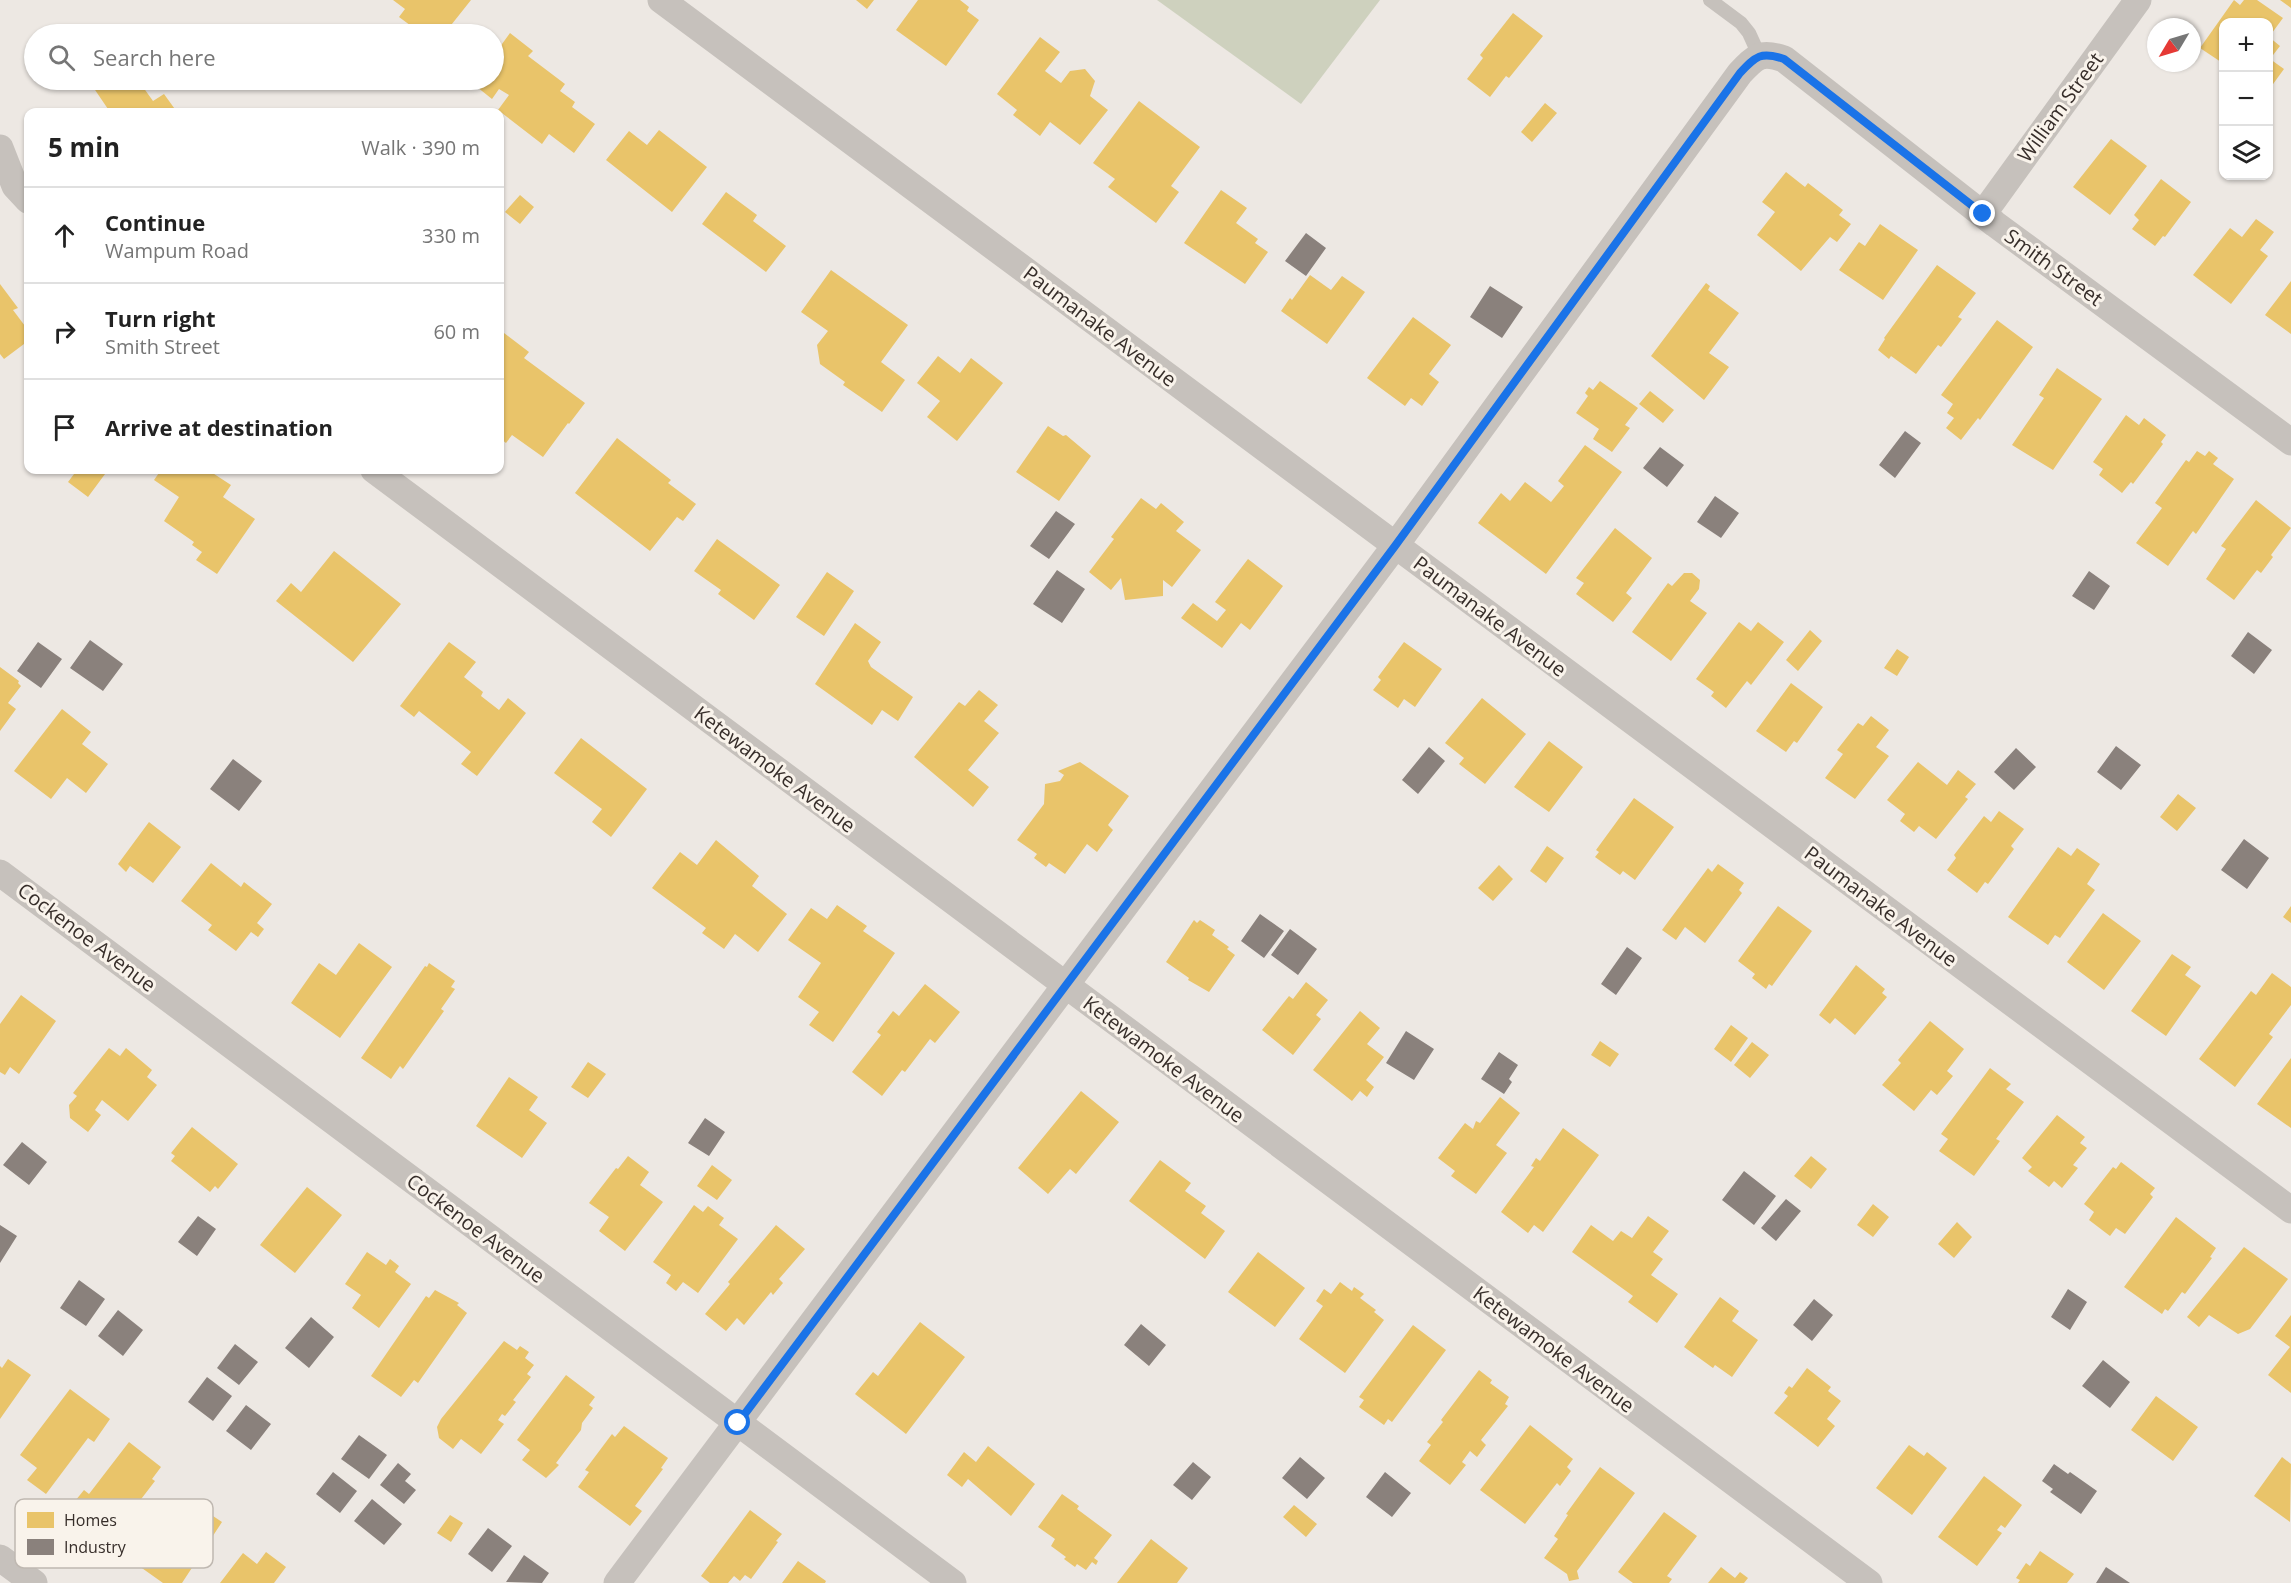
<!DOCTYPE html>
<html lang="en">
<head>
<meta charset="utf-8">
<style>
	:root { --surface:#fff; --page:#f2f2f2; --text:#222; --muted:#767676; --line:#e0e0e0 }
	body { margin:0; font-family:"Open Sans",sans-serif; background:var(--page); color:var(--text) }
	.controls { position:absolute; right:18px; top:18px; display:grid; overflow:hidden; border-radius:12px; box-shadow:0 2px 4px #0004 }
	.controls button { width:54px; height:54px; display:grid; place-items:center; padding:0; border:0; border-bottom:2px solid var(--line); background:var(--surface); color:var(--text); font:30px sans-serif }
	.compass { position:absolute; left:2147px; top:18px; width:54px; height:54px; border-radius:50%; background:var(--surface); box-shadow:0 2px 4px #0004; rotate:232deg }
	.stop { position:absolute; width:18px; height:18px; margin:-14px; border:4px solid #1a73e8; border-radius:50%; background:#fff }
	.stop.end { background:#1a73e8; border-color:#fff; box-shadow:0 2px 6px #0008 }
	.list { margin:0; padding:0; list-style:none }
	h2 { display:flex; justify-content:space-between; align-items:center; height:78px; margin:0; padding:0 24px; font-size:26px }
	h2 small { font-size:20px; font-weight:400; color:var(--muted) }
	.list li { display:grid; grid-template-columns:39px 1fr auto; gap:18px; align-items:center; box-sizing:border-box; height:96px; padding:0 24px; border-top:2px solid var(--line) }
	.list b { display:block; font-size:22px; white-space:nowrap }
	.list p { margin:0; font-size:20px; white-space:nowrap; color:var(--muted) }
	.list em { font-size:20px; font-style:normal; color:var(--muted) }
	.icon { flex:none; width:33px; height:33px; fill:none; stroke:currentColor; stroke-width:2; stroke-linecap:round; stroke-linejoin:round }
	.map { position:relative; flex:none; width:2291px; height:1583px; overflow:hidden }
	.search { position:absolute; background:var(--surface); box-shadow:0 2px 4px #0004; left:24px; top:24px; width:480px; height:66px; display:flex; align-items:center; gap:15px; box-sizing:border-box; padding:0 21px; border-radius:33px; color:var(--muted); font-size:22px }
	.panel { position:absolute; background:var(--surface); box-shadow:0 2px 4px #0004; left:24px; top:108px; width:480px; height:366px; border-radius:12px }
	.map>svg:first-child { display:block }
</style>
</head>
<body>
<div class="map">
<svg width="2291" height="1583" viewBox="0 0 2291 1583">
	<rect width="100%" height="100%" fill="#ede8e3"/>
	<path fill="#ced1be" d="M1157,0h223l-79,104z"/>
	<path fill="#e9c46a" d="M393,0h78l-27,34h-22l-23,-17 6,-8z
		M856,0h18l-7,9z
		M918,0h42l9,7 -2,4 12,9 -33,46 -50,-36z
		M2234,0l6,5 4,-5h13l26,18 -14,19 11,9 -10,13 14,10 -16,22v-69h-44v42l-24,-16z
		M2280,0h11v8z
		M1513,13l30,23 -34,42 -3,-2 -16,21 -23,-18 16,-21 -3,-3z
		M510,33l23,18 -5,5 37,28 -5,7 15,11 -3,5 23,17 -21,29 -25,-19 -7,10 -44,-34 11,-15 -10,-6 -7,10 -20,-16 3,-3h19v-25z
		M1040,37l20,15 -15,19 16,12 9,-12 15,-2 10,12 -5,15 18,14 -28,35 -30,-23 -10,14 -27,-21 4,-5 -20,-16z
		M97,80h41l15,21 11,-7 13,18h-67l-19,-28z
		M1139,101l61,46 -29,39 8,6 -23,31 -48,-36 7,-8 -22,-16z
		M1545,103l12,10 -25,29 -11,-10z
		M659,130l48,37 -35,45 -66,-52 23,-29 18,14z
		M2111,139l36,27 -37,49 -37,-28z
		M1786,172l19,15 3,-4 35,27 -4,5 12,9 -14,18 -7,-5 -29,34 -44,-36 18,-23 -13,-10z
		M2161,179l30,23 -26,35 -2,-1 -8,10 -23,-17 7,-9 -5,-5z
		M1221,190l26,18 -11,15 22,16 -3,4 13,9 -23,32 -61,-41z
		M726,192l31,23 -4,6 33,25 -20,26 -64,-48z
		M520,195l14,12 -14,17 -15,-12z
		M2256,219l18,13 -14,18 8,6 -37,48 -38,-29 37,-47 12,9z
		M1880,224l38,26 -35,50 -44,-30 20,-28 6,4z
		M1937,265l39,28 -18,24 4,2 -21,28 -3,-2 -22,29 -25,-18 -2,3 -11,-9 7,-11 -1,-1z
		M831,270l77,55 -27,37 24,18 -23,32 -39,-27 2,-3 -25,-18 -3,-19 11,-14 -27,-19z
		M1310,275l21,15 11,-14 23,16 -38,52 -46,-33 9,-13 2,2z
		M2291,281v53l-26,-19z
		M1706,283l4,3 -2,4 31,23 -30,40 20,14 -25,33 -53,-44z
		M0,284l18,24 -5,2 15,20v11l-24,18 -4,-5z
		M1413,317l38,28 -22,29 10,8 -17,24 -11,-8 -6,8 -38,-28z
		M1997,320l36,27 -53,73 -2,-2 -17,22 -15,-12 8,-10 -7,-5 6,-9 -12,-9z
		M500,330l29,22 -5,6 61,45 -16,21 -1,-1 -25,34 -31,-22 -6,8 -6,-5z
		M938,356l22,17 11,-15 32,25 -46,58 -30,-24 13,-16 -23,-18z
		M2057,368l45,31 -49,71 -41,-25 32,-47 -5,-3z
		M1600,381l38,27 -13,17 5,3 -18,24 -19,-13 6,-10 -23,-16 12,-17 -3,-3 4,-6 4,3z
		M1650,391l24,19 -11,13 -24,-19z
		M2126,415l13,10 5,-7 22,17 -5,7 2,2 -30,40 -2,-2 -9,11 -23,-18 4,-6 -10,-7z
		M1048,426l15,10 3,-1 25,21 -32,45 -43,-29z
		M617,438l54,42 -3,3 28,21 -13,17 -6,-4 -27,34 -75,-58z
		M1585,445l37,27 -76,102 -68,-51 23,-30 9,8 15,-19 26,20 13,-16 -6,-5z
		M2197,451l8,5 4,-5 9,7 -5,6 21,15 -38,55 -3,-3 -25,35 -32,-23 26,-35 -7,-5 31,-43 3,2z
		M77,470h31l-20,27 -20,-15z
		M161,470h47l23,15 -8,12 32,22 -38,55 -21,-14 6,-8 -10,-7 2,-3 -30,-21 15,-24 -25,-17z
		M1141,498l15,11 5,-6 23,19 -8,9 25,19 -29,37 -9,-7v16l-38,4 -4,-22 -10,12 -22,-18 25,-33 -3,-2z
		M2256,500l35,28 -20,27 2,2 -12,16 -4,-3 -23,30 -28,-21 20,-30 -5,-3z
		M1615,528l37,30 -26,35 6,5 -19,24 -37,-28 8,-11 -8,-5z
		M717,539l63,46 -26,35 -36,-26 3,-4 -27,-19z
		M334,551l67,53 -48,58 -77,-61 15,-18 10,9z
		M1248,559l35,27 -33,44 -9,-7 -19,25 -41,-30 12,-15 24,18 9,-11 -11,-8z
		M827,572l27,19 -30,45 -28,-19z
		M1684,573h8l8,7 -1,9 -9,12 17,12 -36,48 -39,-29 36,-49 4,3z
		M1739,622l12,9 7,-9 26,20 -33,43 -4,-4 -21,27 -15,-12 3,-4 -18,-13z
		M855,623l26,19 -13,19 3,6 42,30 -15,24 -16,-11 -10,15 -57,-41z
		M1810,630l12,11 -24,30 -12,-11z
		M449,642l27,20 -12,15 19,15 -2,4 18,14 9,-12 18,15 -49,63 -16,-12 10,-12 -52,-41 -5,6 -14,-11z
		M1404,642l38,27 -27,38 -11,-8 -6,9 -25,-18 8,-10 -3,-3z
		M1897,649l12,8 -12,19 -13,-8z
		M0,667l19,14 -1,2 3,3 -13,17 8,6 -16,22z
		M1791,683l32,24 -26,36 -3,-2 -8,11 -30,-21z
		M979,690l19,15 -14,16 15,12 -31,37 21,17 -16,20 -59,-50 45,-55 6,4z
		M1482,698l44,36 -41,50 -26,-20 5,-6 -19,-15z
		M62,709l29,23 -9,12 26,20 -22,29 -19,-15 -16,21 -37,-28z
		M1871,716l18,14 -13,17 13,9 -34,43 -30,-21 18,-24 -6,-4 21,-27 5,3z
		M581,738l66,51 -36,48 -19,-15 10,-13 -48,-36z
		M1549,741l34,26 -34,45 -35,-25z
		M1080,762l49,34 -21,29 5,5 -16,22 -10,-8 -22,30 -16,-11 -3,4 -12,-9 3,-4 -20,-14 27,-36 1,-20 15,-3 4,-6 -6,-4z
		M1918,762l29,23 11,-15 18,14 -11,13 3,2 -32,40 -17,-13 -5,6 -14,-11 5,-7 -18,-14z
		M2178,794l18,14 -19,23 -17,-14z
		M1634,798l40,29 -39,53 -12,-9 -3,4 -25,-18 4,-5 -3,-2z
		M1999,811l25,18 -13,17 3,3 -26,35 -3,-2 -8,11 -30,-23 9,-12 -2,-3 30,-39 7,6z
		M149,822l32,25 -28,36 -23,-17 -4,6 -8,-8z
		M716,840l43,36 -7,10 35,28 -29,38 -23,-18 -11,15 -22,-16 4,-5 -54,-40 28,-36 17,13z
		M1547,846l17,12 -18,25 -16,-12z
		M2058,847l13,9 6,-8 23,16 -13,20 8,6 -35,48 -5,-3 -7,10 -40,-28z
		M211,863l30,24 3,-5 28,22 -15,19 7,6 -6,8 -7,-5 -15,19 -28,-21 4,-5 -31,-24z
		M1718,864l26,19 -5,7 3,3 -37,50 -20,-16 -9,13 -14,-10 46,-62 4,4z
		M1499,865l14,14 -20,22 -15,-13z
		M837,905l30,21 -4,5 32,22 -62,89 -24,-17 10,-13 -21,-15 23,-34 -33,-23 23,-32 16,11z
		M1778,906l34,25 -40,55 -3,-2 -3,5 -14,-11 3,-4 -17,-13z
		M2291,906v17l-8,-6z
		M2103,913l38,28 -37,49 -37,-28z
		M1194,920l3,3 3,-3 15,10 -3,5 17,12 -2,2 8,6 -26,37 -21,-12 1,-2 -23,-16z
		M359,943l33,24 -52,71 -49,-35 28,-40 17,12z
		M2172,954l19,13 -6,8 16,11 -35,50 -35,-25z
		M429,963l26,18 -4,6 4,2 -14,20 3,2 -41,58 -3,-3 -9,13 -30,-21 64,-92 2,1z
		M1856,965l29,24 -3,4 5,4 -32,38 -20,-17 -5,6 -11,-9z
		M2272,973l19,14v18l-22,29 4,3 -38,50 -36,-28 52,-68 5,4z
		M1306,982l22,18 -12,15 5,4 -28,36 -31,-25 27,-34 4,3z
		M925,984l35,28 -25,31 -5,-4 -25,33 -3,-2 -20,26 -30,-24 29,-37 -4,-3 16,-21 6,5z
		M21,995l35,26 -37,53 -9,-7 -5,8 -5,-3v-48z
		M1360,1011l20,17 -13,16 17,13 -18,23 8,7 -7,10 -7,-6 -8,10 -39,-31z
		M1930,1021l34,28 -17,22 6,5 -16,19 -6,-5 -17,21 -32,-26 19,-22 -3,-3z
		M1731,1025l17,13 -17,24 -17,-13z
		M1600,1041l19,13 -9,13 -19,-12z
		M1752,1042l17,13 -19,23 -16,-13z
		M109,1048l11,8 6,-8 26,22 -5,7 10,8 -29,36 -26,-21 -7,10 6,5 -13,17 -18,-14 -1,-13 8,-9 -4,-3z
		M2291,1058v70l-34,-24z
		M588,1062l18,12 -18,24 -17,-11z
		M1990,1068l21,16 -5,5 18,13 -28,37 4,2 -26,35 -35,-25 9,-12 -7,-5z
		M509,1077l29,20 -9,13 18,13 -25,35 -46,-32z
		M1081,1091l38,31 -43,52 -6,-5 -22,25 -30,-26z
		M1500,1097l20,16 -24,32 11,8 -31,41 -25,-18 4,-5 -17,-13 27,-35 8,6 3,-8 4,2z
		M2057,1115l28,22 -5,6 7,5 -14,17 5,3 -16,20 -8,-7 -5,6 -21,-16 4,-4 -10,-9z
		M192,1127l46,37 -20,25 -3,-3 -5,6 -39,-31 4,-5 -4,-3z
		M1563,1128l36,27 -56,77 -9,-7 -6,8 -27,-21 33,-45 -3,-1 5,-8 4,3z
		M628,1156l21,16 -9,13 23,17 -38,49 -26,-20 10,-14 -20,-14 27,-35 2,1z
		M1811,1156l16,13 -16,20 -17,-13z
		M1160,1160l31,23 -6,8 21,15 -5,7 24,18 -20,28 -76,-58z
		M2121,1162l34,26 -5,6 3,3 -28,37 -9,-6 -6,8 -21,-16 5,-8 -10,-8 29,-37 3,2z
		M712,1165l20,15 -15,20 -20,-14z
		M307,1187l35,28 -47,58 -35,-28z
		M1873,1204l16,13 -16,20 -16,-12z
		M694,1205l9,7 5,-6 16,12 -5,7 19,14 -40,54 -15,-11 -7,9 -10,-8 5,-8 -18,-13z
		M1648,1216l21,15 -16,21 10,7 -12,16 27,19 -21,29 -29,-21 5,-6 -61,-44 19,-27 22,16 8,-10 11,7z
		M2176,1217l40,31 -6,9 2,1 -27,36 -3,-2 -14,19 -3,-2 -3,5 -38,-27z
		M1957,1222l15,15 -18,21 -16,-14z
		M776,1225l29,24 -26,30 4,4 -10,12 -2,-3 -27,33 -7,-7 -11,13 -21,-17 25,-30 -2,-2z
		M2244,1247l44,32 -38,50 -12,5 -29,-19 -10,12 -12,-10z
		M367,1252l19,13 4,-6 9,7 -4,6 16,12 -32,44 -27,-20 9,-13 -16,-11z
		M1258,1252l47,36 -30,39 -47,-35z
		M1340,1282l12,9 2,-4 10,7 -4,4 16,12 -2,2 10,8 -39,53 -46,-34 24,-33 -7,-5 8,-12 7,5z
		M435,1290l24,13 -2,2 10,8 -49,70 -4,-3 -13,17 -30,-21 55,-80 3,2z
		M1720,1297l19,14 -7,10 26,19 -26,37 -17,-12 -2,3 -29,-21z
		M2291,1315v78l-23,-18 22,-28 -15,-11z
		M920,1322l45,35 -59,77 -51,-40 18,-22 5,4z
		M1413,1325l33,25 -54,72 -4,-3 -4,6 -25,-18 5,-7 -5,-3z
		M504,1341l13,9 3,-4 9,6 -4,6 9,7 -7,9 4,3 -18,23 3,2 -11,14 -3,-2 -4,6 6,4 -23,30 -20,-15 -8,10 -14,-11 -2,-11 4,-8z
		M8,1359l23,16 -31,44v-53l2,2z
		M1807,1368l24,19 -3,4 13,10 -14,18 8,7 -17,21 -44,-34 14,-17 -4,-3 5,-7 3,2z
		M1479,1370l13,10 -2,3 19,14 -4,7 3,2 -27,34 5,5 -9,12 -7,-6 -8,11 4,3 -16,20 -31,-24 12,-16 -4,-3 16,-20 -2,-2z
		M566,1375l29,22 -6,8 4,3 -11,15 -1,7 -25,33 3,2 -13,13 -24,-18 8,-10 -13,-10z
		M70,1389l40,30 -16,23 -6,-4 -42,56 -19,-14 10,-12 -17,-13z
		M2156,1396l42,31 -25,34 -42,-31z
		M1530,1425l43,34 -6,8 4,4 -11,15 -3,-3 -32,41 -45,-34z
		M624,1426l44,32 -7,10 2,1 -28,37 7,5 -12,15 -52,-39 11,-15 -4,-2 27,-36 3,3z
		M129,1442l32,25 -9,12 3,2 -43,56 -41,-31 13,-16 5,4z
		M1909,1445l15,11 3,-4 20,16 -35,47 -36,-27z
		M988,1446l47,38 -24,32 -43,-37 -6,8 -15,-12 17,-23 12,10z
		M2282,1457l9,7 -1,58 -36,-26z
		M1600,1467l35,26 -58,78 2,8 -10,2 -2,-7 -23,-16 14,-19 -4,-3 14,-21 -2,-1z
		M1984,1476l38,29 -17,23 -4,-3 -4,5 5,3 -25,33 -39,-29z
		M1062,1494l17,12 -2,3 35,26 -18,23 4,3 -2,4 -4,-3 -6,8 -9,-6 -2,3 -11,-8 2,-2 -15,-11 4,-7 -17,-12z
		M195,1504l27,18 -40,61h-19l-24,-17 36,-52 9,6z
		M1294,1505l23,19 -11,13 -23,-20z
		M750,1510l32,24 -6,7 2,1 -27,37 -6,-4 -5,6 -6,-5 -6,7h-18l-9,-7z
		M1664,1512l33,24 -30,40 5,3 -3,4h-36l-15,-11z
		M450,1515l13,8 -12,19 -14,-9z
		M1151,1539l37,29 -11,15h-60z
		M2040,1551l34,23 -7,9h-49l2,-3 -4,-2 10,-15 4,3z
		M266,1552l20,15 -12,16h-54l23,-30 14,11z
		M798,1561l28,20 -1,2h-43z
		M1721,1567l14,11 5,-6 8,6 -4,5h-36z"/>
	<path fill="#8a817c" d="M1306,233l20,15 -20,28 -21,-15z
		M1490,286l33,21 -21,31 -32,-21z
		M1905,431l16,12 -26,35 -16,-13z
		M1660,447l24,18 -17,22 -24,-19z
		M1715,496l24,17 -18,25 -24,-16z
		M1056,511l19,13 -26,35 -19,-13z
		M1057,570l28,19 -23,34 -29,-19z
		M2089,571l21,15 -16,24 -22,-14z
		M2248,632l24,18 -18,24 -23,-18z
		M90,640l33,24 -20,27 -33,-23z
		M38,642l24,17 -21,29 -24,-17z
		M2116,746l25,19 -20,25 -24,-18z
		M1429,747l16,14 -27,33 -16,-14z
		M2016,748l20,19 -22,23 -20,-18z
		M233,759l29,22 -23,30 -29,-22z
		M2244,839l25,19 -22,31 -26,-19z
		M1260,914l24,17 -20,27 -23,-17z
		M1290,929l27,20 -19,26 -27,-20z
		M1627,947l15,11 -26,37 -15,-11z
		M1406,1031l28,18 -20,31 -28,-17z
		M1499,1052l19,13 -9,14 3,3 -8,12 -23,-15z
		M705,1118l20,14 -16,24 -21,-13z
		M22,1142l25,20 -18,23 -26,-20z
		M1744,1171l32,25 -22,29 -32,-25z
		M1786,1199l15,12 -25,30 -15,-13z
		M198,1216l18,13 -19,27 -19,-14z
		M0,1225l17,11 -17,27z
		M79,1280l26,19 -19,27 -26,-18z
		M2068,1289l19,13 -17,28 -19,-13z
		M1814,1299l19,16 -21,26 -19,-16z
		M118,1310l25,20 -20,26 -25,-20z
		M311,1317l23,20 -25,31 -24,-20z
		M1141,1324l25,21 -17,21 -25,-21z
		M235,1344l23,18 -19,23 -22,-17z
		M2103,1360l27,22 -20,26 -28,-22z
		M207,1377l25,19 -19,25 -25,-19z
		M246,1405l25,19 -20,26 -25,-19z
		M359,1435l28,20 -18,24 -28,-20z
		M1300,1457l25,21 -18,21 -25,-21z
		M1193,1462l18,15 -19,23 -19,-15z
		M398,1463l13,11 -6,7 11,9 -12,14 -24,-19z
		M2054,1464l14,10 2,-2 27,19 -16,23 -31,-22 3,-3 -11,-8z
		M333,1472l24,19 -17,22 -24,-19z
		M1385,1472l26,21 -19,24 -26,-20z
		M372,1499l30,25 -18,21 -30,-24z
		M488,1528l24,18 -20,26 -24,-18z
		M524,1555l25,18 -7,10 -36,-1z
		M2106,1567l24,16h-34z"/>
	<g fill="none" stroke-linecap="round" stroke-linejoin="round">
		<path stroke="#c6c1bc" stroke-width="14" d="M1710,0l31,23 8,10 10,22"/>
		<path stroke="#c6c1bc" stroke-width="27" d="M661,0l1630,1210
			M0,148l15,38 13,14
			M1983,214l155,-214
			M374,470l1495,1113
			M0,873l953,710
			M0,1558l34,25
			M617,1583l778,-1037 345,-473c16,-17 21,-22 44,-14l211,165 296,218"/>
	</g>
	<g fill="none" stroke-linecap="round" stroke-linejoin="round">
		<path stroke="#1a73e8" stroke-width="8" d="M738,1423l657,-877 345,-473c16,-17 21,-22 44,-14l199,155"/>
	</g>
	<g text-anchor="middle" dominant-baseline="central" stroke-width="6" stroke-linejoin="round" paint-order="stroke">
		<g font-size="20" fill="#372e2a" stroke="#f9f3eb">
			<text transform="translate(2060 107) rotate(-54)">William Street</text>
			<text transform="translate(2054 267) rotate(36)">Smith Street</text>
			<text transform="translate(1100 326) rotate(37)">Paumanake Avenue</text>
			<text transform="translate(1490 616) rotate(37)">Paumanake Avenue</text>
			<text transform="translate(775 769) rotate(37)">Ketewamoke Avenue</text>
			<text transform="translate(1881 906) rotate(37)">Paumanake Avenue</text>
			<text transform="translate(87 937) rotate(37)">Cockenoe Avenue</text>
			<text transform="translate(1164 1059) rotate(37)">Ketewamoke Avenue</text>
			<text transform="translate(476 1228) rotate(37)">Cockenoe Avenue</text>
			<text transform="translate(1554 1349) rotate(37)">Ketewamoke Avenue</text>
		</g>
	</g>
	<rect x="15" y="1499" width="198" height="69" rx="9" fill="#f9f3eb" stroke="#bfb8b1" stroke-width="1.5"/>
	<rect x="27" y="1512" width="27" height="16" fill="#e9c46a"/>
	<rect x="27" y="1539" width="27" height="16" fill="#8a817c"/>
	<g font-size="16" fill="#372e2a">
		<text x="64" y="1526">Homes</text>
		<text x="64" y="1553">Industry</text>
	</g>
</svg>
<div class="controls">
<button>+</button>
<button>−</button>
<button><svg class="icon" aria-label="layers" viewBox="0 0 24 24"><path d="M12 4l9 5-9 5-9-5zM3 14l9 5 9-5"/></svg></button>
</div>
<svg class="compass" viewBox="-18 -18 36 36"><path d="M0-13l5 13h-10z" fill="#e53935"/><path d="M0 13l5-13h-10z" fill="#767676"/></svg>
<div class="stop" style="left:738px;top:1423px"></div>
<div class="stop end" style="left:1983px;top:214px"></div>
<div class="search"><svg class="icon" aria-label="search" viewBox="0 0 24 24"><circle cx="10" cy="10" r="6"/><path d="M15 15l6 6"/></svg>Search here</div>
<section class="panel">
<h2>5 min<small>Walk · 390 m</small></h2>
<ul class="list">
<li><svg class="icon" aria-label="ahead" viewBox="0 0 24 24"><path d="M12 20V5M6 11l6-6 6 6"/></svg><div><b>Continue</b><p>Wampum Road</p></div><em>330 m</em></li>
<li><svg class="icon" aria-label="right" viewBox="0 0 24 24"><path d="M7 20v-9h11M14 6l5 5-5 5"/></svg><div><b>Turn right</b><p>Smith Street</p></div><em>60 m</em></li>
<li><svg class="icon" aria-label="arrive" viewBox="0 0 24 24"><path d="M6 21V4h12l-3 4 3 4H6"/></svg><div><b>Arrive at destination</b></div></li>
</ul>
</section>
</div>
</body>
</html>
